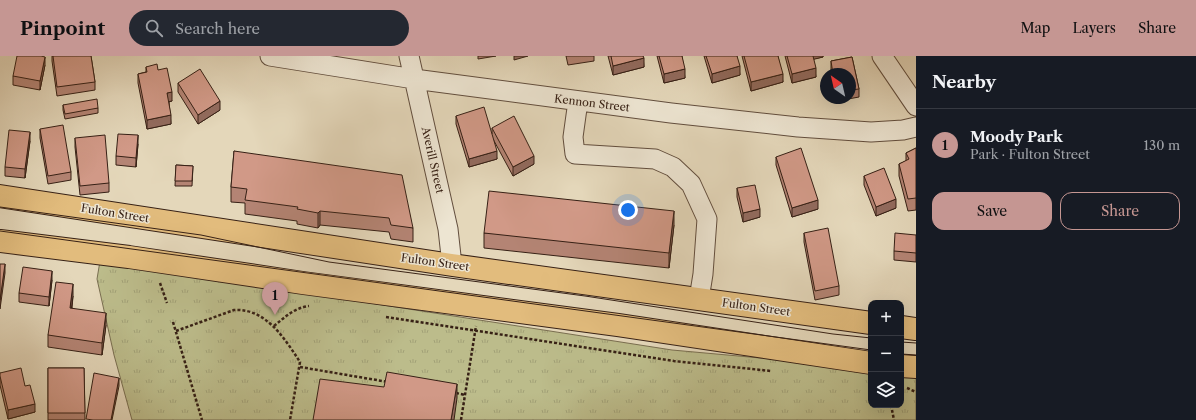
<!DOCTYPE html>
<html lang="en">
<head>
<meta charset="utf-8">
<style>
	:root { --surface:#171b24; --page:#242831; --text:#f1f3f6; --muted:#9ea1a6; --line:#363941; --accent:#c59692 }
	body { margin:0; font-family:"Libre Caslon Text",serif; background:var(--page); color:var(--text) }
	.controls { position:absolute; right:12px; bottom:12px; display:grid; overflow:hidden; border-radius:8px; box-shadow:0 4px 16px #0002 }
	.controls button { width:36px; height:36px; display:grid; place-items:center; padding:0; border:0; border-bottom:1px solid var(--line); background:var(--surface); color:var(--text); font:20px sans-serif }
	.compass { position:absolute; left:820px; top:12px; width:36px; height:36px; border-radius:50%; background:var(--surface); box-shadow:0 4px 16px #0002; rotate:326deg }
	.you { position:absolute; left:628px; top:154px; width:14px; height:14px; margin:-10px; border:3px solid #fff; border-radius:50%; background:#1a73e8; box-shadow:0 0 0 6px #1a73e833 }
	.badge { display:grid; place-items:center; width:26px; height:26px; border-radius:50%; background:var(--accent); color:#111; font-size:13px; font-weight:700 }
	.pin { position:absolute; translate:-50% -33px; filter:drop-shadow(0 1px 2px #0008) }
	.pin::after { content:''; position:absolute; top:21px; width:14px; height:12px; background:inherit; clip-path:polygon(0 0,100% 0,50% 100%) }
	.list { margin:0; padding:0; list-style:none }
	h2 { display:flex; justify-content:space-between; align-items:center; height:52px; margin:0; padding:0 16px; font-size:17px }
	h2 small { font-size:13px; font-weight:400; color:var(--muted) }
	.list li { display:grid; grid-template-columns:26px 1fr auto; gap:12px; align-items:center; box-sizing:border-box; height:72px; padding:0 16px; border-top:1px solid var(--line) }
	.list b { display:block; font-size:15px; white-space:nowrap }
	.list p { margin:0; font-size:13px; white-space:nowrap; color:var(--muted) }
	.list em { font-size:13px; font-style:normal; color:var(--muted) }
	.actions { display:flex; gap:8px; padding:12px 16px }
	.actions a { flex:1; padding:9px 0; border:1px solid var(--accent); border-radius:12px; text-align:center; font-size:14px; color:var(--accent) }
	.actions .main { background:var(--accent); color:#111 }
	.icon { flex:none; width:22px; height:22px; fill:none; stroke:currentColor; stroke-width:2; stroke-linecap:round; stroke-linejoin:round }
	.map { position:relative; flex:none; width:916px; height:364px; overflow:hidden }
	header { display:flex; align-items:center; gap:24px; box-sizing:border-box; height:56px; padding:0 20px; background:var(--accent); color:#111 }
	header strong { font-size:19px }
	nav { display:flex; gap:22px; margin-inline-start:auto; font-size:14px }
	.search { width:280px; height:36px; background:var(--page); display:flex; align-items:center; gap:10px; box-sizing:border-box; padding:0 14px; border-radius:22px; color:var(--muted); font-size:15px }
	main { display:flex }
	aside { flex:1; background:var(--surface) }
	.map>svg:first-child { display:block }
</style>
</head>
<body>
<header>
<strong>Pinpoint</strong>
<div class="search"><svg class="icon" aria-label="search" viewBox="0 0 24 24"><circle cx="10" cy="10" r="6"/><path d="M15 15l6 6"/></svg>Search here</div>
<nav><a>Map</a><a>Layers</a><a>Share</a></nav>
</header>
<main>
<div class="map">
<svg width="916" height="364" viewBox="0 0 916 364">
	<defs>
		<pattern id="park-tufts" width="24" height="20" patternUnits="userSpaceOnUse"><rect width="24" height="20" fill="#bcbc8b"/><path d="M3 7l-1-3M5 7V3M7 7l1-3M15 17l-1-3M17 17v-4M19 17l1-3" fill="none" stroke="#a2a177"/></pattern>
	</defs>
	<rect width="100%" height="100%" fill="#e4d7ba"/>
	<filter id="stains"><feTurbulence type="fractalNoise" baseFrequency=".005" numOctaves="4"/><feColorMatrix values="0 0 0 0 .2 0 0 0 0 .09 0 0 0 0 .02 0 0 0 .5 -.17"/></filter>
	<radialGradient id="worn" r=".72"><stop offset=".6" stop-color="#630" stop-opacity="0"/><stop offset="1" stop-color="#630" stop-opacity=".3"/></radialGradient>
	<path fill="url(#park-tufts)" stroke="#796e50" d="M100,205l572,89 199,18v37h30v-34l15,1v48h-784l-18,-65 -17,-76z"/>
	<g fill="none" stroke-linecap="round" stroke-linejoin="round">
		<g stroke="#624e3e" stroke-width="21">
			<path id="minor" d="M270,0l144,23 257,34 127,14 73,5 32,-2 13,-3
				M409,0l39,173 4,36
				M882,0l34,50
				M578,45l-5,36 2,17 80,5 18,8 18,17 16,35 -4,55 -4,25"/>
		</g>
		<g stroke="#362015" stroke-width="24">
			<path id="major" d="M0,140l452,69 419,58
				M0,185l129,16 174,26 315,42 253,38
				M901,271l15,2
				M901,310l15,1"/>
		</g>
		<path stroke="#362015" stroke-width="2.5" stroke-dasharray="3 2" stroke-linecap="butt" d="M160,227l7,20
			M386,261l288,44 97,10
			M173,266l29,98
			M274,270c11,-9 20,-18 35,-20
			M176,275l58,-21c32,-2 51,29 66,52l-10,58
			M300,311l88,15
			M907,332l9,4
			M456,337l9,2
			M891,349l3,15
			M461,364l15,-94"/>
		<use href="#minor" stroke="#ede5d2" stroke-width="19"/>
		<use href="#major" stroke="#e2bc7d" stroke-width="22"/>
		<path stroke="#362015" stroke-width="1" d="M0,151l201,28 128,27 256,34 248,38 38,4
			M0,175l871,119
			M901,286l15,1
			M901,298l15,1"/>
	</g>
	<path fill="#b48474" stroke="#362015" d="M52,0h39l4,26v8l-38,6 -5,-35z
		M478,0h18l-18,3z
		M566,0h28v5l-26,4z
		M608,0h35l1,11 -31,8z
		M657,0h25l3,22 -21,5z
		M704,0h33l3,19 -28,8z
		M742,0h36l5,26 -32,9z
		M785,0h38v1l-10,2 3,18 -24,6z
		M852,1l7,32v8l-22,4 -1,-3h14v-24h-19v-13z
		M45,9l-5,25 -27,-5v-9z
		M146,11l12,3 14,31 -3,1 2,22 -24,5 -9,-46v-9l8,-2z
		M178,27l42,27 -22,14 -20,-32z
		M63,49l35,3v5l-33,6 -2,-9z
		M456,60l36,18v-6l42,36 -21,12 -20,-37 4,20 -28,8 -13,-43z
		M40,73l31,43v8l-23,4 -8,-46z
		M75,82l34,45v9l-29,3 -5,-48z
		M30,85l-5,37 -20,-2v-9z
		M138,88l-2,23 -20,-2v-9z
		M916,92v62l-8,1 -9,-35v-12l7,-3v-8z
		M234,95l179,77v14l-22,-3 -2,-7 -69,-7 -2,3 -21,-4v-3l-52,-7v-11l-14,-1v-15z
		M776,101l42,52 -26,8 -16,-52z
		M176,109l17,1 -1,20h-17z
		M864,120l32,32 -20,8 -12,-31z
		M737,132l23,29 -17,5 -6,-25z
		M674,169l-5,43 -185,-20v-15z
		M804,177l35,53v9l-24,5 -11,-58z
		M916,179v27l-22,-2v-9z
		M52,224l-3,26 -30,-4v-9z
		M73,240l-1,12 34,17 -4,30 -54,-8v-12z
		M48,312h36l1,52h-37z
		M0,317l25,13 10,26 -27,7 -8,-34z"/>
	<path fill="#926b5e" stroke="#362015" d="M514,0h14l-14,4z
		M811,0h12v1l-12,3z
		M45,1v8l-5,25v-9z
		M644,2v9l-31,8v-9z
		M740,10v9l-28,8v-9z
		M816,12v9l-24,6v-9z
		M685,13v9l-21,5v-9z
		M783,18v8l-32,9v-9z
		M172,36v9l-5,1v-9z
		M220,45v9l-22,14v-9z
		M171,59v9l-24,5v-9z
		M30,76v9l-5,37v-9z
		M138,79v9l-2,23v-9z
		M497,95v8l-28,8v-8z
		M534,100v8l-21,12v-9z
		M896,143v9l-20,8v-9z
		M818,144v9l-26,8v-9z
		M760,153v8l-17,5v-9z
		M320,155v14l-2,3v-15z
		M674,155v14l-5,43v-15z
		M5,208v9l-5,36v-9z
		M52,215v9l-3,26v-9z
		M73,228v12l-3,23v-11z
		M106,257v12l-4,30v-12z
		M119,322v8l-7,34h-1z
		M457,328v14l-3,22h-3z
		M35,348v8l-27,7v-9z"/>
	<path fill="#d19987" stroke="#362015" d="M17,0h24l4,1 -5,24 -27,-5z
		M53,0h38l4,26 -38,5z
		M611,0h32l1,2 -31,8z
		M659,0h23l3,13 -21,5z
		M706,0h31l3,10 -28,8z
		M744,0h34l5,18 -32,8z
		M787,0h26l3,12 -24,6z
		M852,1l7,32 -9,1v-16h-17l-2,-13z
		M157,8l1,6 9,-2 5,24 -5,1 4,22 -24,5 -9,-46 9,-2 -1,-5z
		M200,13l20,32 -22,14 -20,-32z
		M97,43l1,9 -33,6 -2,-9z
		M484,51l13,44 -28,8 -13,-43z
		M514,60l20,40 -21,11 -21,-39z
		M63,69l8,47 -23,4 -8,-47z
		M9,74l21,2 -5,37 -20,-2z
		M118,78l20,1 -2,23 -20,-2z
		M105,79l4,48 -29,3 -5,-48z
		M801,92l17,52 -26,8 -16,-51z
		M916,92v50l-8,1 -9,-35 10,-5 -3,-6z
		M234,95l168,24 11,53 -22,-3 -2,-7 -69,-7 -2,2 -21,-4 1,-2 -53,-7 2,-11 -16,-2z
		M176,109l17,1 -1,15h-17z
		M884,112l12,31 -20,8 -12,-31z
		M755,129l5,24 -17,4 -6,-25z
		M489,135l185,20 -5,42 -185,-20z
		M828,172l11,58 -24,5 -11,-58z
		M895,177l21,2v18l-22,-2z
		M0,208h5l-5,36z
		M23,211l29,4 -3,26 -30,-4z
		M56,226l17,2 -3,24 36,5 -4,30 -54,-8z
		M21,312l4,18 5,-1 5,19 -27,6 -8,-34v-3z
		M48,312h36l1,45h-37z
		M387,316l70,12 -6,36h-138l7,-41 64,8z
		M94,317l25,5 -8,42h-18l-7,-1z"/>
	<g text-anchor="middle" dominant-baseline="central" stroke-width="3" stroke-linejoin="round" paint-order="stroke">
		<g font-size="11" fill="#362015" stroke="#ede5d2">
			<text transform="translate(592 47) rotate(7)">Kennon Street</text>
			<text transform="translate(433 104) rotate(77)">Averill Street</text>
			<text transform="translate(115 157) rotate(9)">Fulton Street</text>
			<text transform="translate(435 206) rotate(8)">Fulton Street</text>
			<text transform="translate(756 251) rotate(8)">Fulton Street</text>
		</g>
	</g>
	<rect width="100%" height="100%" filter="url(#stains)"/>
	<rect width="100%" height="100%" fill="url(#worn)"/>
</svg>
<div class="controls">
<button>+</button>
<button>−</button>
<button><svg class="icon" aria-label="layers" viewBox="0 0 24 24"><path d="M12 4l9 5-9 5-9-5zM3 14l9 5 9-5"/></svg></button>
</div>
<svg class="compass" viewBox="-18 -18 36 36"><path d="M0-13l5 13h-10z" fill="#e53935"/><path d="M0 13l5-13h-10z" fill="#9ea1a6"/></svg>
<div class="you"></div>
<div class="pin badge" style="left:275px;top:259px">1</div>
</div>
<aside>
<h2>Nearby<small></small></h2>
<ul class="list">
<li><span class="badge">1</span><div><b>Moody Park</b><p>Park · Fulton Street</p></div><em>130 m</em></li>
</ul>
<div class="actions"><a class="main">Save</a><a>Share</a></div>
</aside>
</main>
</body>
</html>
